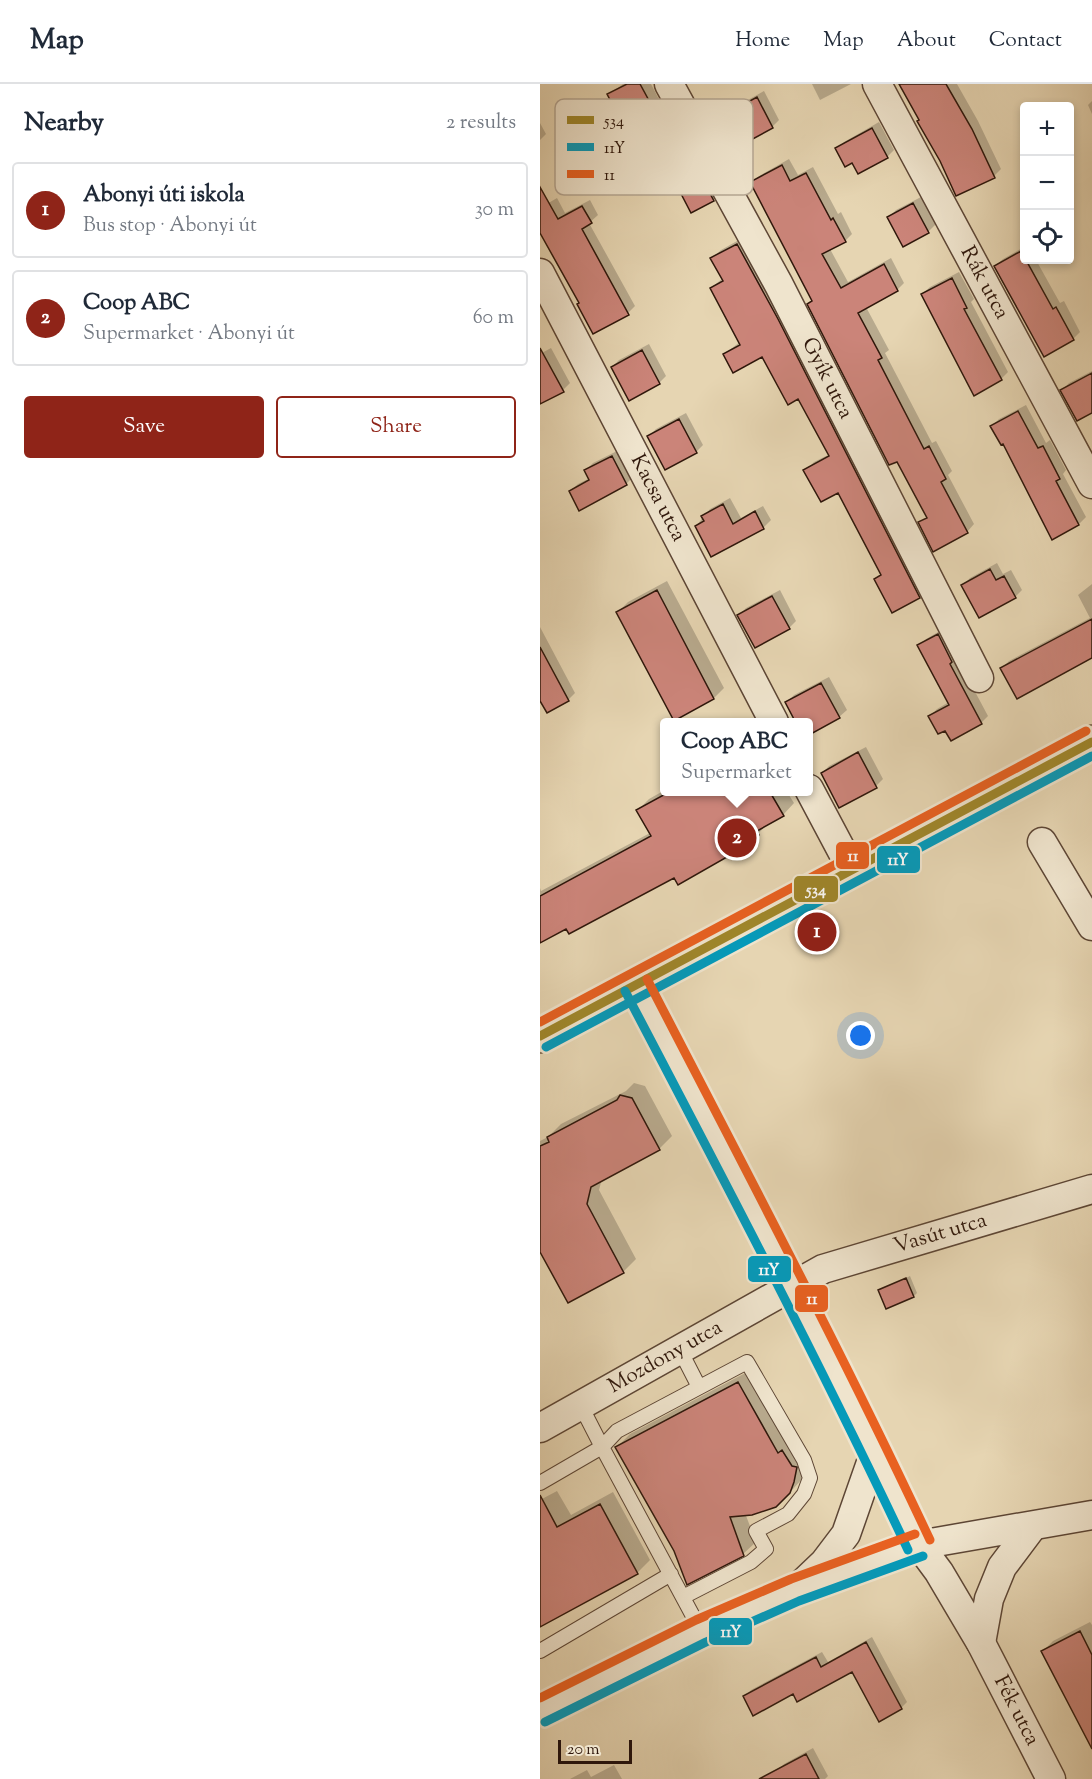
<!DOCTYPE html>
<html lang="en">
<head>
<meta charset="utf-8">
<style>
	:root { --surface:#fff; --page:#f6f6f7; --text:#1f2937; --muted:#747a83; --line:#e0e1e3; --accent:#8f2418 }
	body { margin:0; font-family:"Sorts Mill Goudy",serif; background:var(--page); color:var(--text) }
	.controls { position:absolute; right:18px; top:18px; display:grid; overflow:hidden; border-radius:6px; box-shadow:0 3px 9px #0003 }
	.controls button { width:54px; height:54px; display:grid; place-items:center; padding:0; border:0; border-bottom:2px solid var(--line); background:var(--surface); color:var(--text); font:30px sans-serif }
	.scale { position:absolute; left:18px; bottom:15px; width:74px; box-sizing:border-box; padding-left:6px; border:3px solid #2f170b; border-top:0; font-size:16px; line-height:21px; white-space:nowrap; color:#2f170b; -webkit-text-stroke:4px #efe4cd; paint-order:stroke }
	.you { position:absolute; left:321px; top:952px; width:21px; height:21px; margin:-15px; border:4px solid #fff; border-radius:50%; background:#1a73e8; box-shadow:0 0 0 9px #1a73e833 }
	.badge { display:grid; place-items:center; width:39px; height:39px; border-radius:50%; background:var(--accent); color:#fff; font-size:20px; font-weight:700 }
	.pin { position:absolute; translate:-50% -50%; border:3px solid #fff; box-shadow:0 2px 6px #0006 }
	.popup { position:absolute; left:120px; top:634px; width:153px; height:78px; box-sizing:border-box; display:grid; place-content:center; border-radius:6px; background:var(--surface); filter:drop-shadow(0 2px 4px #0005); font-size:20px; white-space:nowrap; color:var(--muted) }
	.popup b { font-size:22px; color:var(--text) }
	.popup::after { content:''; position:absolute; left:50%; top:100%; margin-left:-12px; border:12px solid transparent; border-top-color:var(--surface) }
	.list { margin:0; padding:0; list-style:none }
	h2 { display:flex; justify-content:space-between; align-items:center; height:78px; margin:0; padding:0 24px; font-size:26px }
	h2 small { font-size:20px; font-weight:400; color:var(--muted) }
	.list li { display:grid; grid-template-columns:39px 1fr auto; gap:18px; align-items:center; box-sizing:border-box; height:96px; margin:0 12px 12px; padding:0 12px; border:2px solid var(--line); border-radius:6px }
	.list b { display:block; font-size:22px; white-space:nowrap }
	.list p { margin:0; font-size:20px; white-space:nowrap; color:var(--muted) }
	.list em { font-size:20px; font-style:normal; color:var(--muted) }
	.actions { display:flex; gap:12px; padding:18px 24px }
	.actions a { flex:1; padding:14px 0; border:2px solid var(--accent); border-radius:6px; text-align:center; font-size:21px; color:var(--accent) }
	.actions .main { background:var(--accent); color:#fff }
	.icon { flex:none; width:33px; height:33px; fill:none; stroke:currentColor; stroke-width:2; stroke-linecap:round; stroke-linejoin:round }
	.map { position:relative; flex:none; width:552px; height:1695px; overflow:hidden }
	header { display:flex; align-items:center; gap:36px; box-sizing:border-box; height:84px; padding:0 30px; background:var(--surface); border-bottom:2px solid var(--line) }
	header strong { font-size:28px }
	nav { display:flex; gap:33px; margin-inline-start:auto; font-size:21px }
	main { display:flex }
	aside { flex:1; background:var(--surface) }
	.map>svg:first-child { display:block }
</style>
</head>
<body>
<header>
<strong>Map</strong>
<nav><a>Home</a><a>Map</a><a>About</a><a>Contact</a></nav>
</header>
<main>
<aside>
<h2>Nearby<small>2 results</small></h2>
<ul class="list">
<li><span class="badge">1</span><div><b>Abonyi úti iskola</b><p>Bus stop · Abonyi út</p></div><em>30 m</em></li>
<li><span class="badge">2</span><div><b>Coop ABC</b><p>Supermarket · Abonyi út</p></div><em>60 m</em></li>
</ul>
<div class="actions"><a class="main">Save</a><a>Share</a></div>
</aside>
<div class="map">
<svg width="552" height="1695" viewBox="0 0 552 1695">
	<rect width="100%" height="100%" fill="#e6d5b2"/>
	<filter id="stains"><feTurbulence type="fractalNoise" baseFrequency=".00333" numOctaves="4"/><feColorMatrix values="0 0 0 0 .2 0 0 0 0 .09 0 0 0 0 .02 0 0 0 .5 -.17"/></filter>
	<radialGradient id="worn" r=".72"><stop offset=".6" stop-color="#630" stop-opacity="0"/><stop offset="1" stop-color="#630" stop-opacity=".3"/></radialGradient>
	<path fill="#0003" d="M83,0h28l21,40 9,-4 39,73 -7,7 -48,-39 -56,-66z
		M272,0h39l-31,16z
		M361,0h56l21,37 23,48 -7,7 -73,-57z
		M224,7l15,29 -7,7 -34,18 -15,-28 7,-7z
		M552,17v13l-4,-9z
		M339,38l15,28 -7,7 -34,4 -16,-12 7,-7z
		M0,39l6,11 -6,6z
		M249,75l9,16 15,-8 25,47 3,-2 11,22 -7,7 -15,8 18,33 43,-24 13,25 -7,7 -31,17 23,43 -4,3 47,90 4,-2 16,30 -4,4 26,49 -7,8 -33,18 -14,-27 7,-7 -118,-212 4,-4 -61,-117 7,-7z
		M381,113l15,27 -8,8 -24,13 -15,-28 7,-7z
		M17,114l8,15 25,-13 8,15 -9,8 46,83 -7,7 -47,-10 -41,-73v-22z
		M206,152l181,352 -8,9 -44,-18 7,-6 -44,-82 -33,-20 9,-9 16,-8 -31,-57 -36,-42 -39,-1 16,-12 -29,-54 12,-10 -11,-20 9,-8z
		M484,163v13h12l24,43 4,-2 16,31 -7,7 -78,-73 8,-7z
		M419,188l15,27 -3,3 37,70 -7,7 -79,-85 8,-7z
		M109,260l17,32 -7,7 -47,-16 7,-7z
		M11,264l19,35 -7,7 -23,12v-48z
		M552,287v41l-30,-22 7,-7z
		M486,321l20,38 4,-3 16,30 -3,4 23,43 -7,7 -27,14 -48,-96 -12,-16 7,-7z
		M146,329l17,32 -7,7 -47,-16 7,-7z
		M79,366l14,27 -7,7 -56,7 8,-7 12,-6 -4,-8 7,-7z
		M190,414l11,20 22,-12 8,14 -7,7 -52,28 -16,-29 14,-17z
		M457,479l6,11 8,-4 11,20 -7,7 -52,-12 7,-7z
		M127,497l57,107 -10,10 -39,21 -57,-107 10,-10z
		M552,500v73l-90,11 7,-7 81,-43 -12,-23z
		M240,506l16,31 -7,7 -50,-13 7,-7z
		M0,543l35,66 -7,7 -28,-3z
		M405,544l11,28 32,60 -7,7 -51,-7 7,-7 12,-7 -30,-56 7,-7z
		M289,593l18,33 -8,7 -30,17v-12l-22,-20 7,-7z
		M326,663l17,32 -7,7 -36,20 -18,-33 7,-7z
		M125,706l122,2 7,11 -11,12 -13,7 -23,22 -72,32 -135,65v-53l1,3 109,-58 -12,-23 11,-11z
		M94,999l11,3 27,50 -13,13 -57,30 -3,11 37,69 -13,13 -54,29 -29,-52v-108l8,-4 13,-13 65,-33z
		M370,1192l7,17 -3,3 -34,-5z
		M211,1286l54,84 4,1 -6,23 -20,22 -38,13 11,29 -13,12 -68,-4 -58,-103 13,-13z
		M17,1407l14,24 42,-23 37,68 -13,13 -97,52v-125z
		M550,1538l2,3v120l-49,-94 10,-10z
		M332,1553l35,65 -6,6 -49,-38 -58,22 -49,4 6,-6 71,-38 6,10z
		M273,1664l15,28 -3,3h-44l-4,-8 7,-7z
		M74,1681l8,14h-52l17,-9 4,7z"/>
	<path fill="#cb8479" stroke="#2f170b" stroke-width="1.5" d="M87,0h13l25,46 8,-4 41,75 -23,12 -26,-50 -17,9 -41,-78z
		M359,0h47l26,45 23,49 -39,18 -16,-35 -23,-40 2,-1z
		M217,13l16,31 -35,19 -17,-30z
		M332,44l16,30 -30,16 -6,-11 -7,4 -10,-19z
		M242,81l8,16 16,-8 25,47 2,-2 13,24 -24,12 19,34 43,-24 14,27 -40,22 24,45 -4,2 46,89 5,-3 17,33 -5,3 27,51 -35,19 -15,-30 9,-4 -30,-56 -8,3 -82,-161 5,-3 -62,-119z
		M0,103l18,32 24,-13 10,17 -10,6 47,86 -36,19 -16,-30 2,-1 -39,-70z
		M373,119l16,30 -26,14 -16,-30z
		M197,160l41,75 142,279 -28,15 -18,-34 7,-4 -43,-82 -17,9 -18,-32 26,-14 -31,-57 -10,6 -26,-48 -29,16 -10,-19 17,-9 -30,-57 13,-7 -13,-23z
		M481,167l32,58 3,-2 18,33 -30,17 -50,-91z
		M412,194l15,30 -3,1 38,71 -28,16 -53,-102z
		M0,264l24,44 -24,12z
		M102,266l18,34 -31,17 -18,-34z
		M552,289v40l-15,8 -17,-31z
		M478,327l20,37 5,-2 17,33 -4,2 23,44 -27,15 -49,-96 -2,1 -11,-19z
		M139,335l18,34 -32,17 -18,-34z
		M72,372l15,29 -48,26 -10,-20 20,-11 -5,-10z
		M183,420l10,20 22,-13 9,18 -53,28 -16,-31 9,-5 -3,-5z
		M450,485l6,11 8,-4 12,22 -37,20 -18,-33z
		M117,506l57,109 -40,22 -58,-109z
		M232,512l18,33 -35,19 -18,-33z
		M552,535v39l-75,41 -17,-31z
		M398,550l14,28 -2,2 32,60 -31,17 -6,-10 -7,3 -10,-18 21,-11 -32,-60z
		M0,563l29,54 -22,12 -7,-12z
		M281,599l19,35 -31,17v-12h-13l-11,-21z
		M318,668l19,36 -38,20 -18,-35z
		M129,708h101l14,24 -27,15 2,4 -13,7 2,3 -70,40 -4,-7 -105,56 -3,-5 -26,14v-47l111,-60 -15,-26z
		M80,1011l12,3 28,52 -69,37 -4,17 37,69 -56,30 -28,-51v-106l9,-4 -2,-5 70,-37z
		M366,1194l8,19 -28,12 -8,-19z
		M198,1298l40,71 4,-3 10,16 5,1 -3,15 -4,11 -14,14 -24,8 -22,2 14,39 -57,29 -13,-34 -59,-104z
		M0,1411l17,32 43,-23 38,70 -98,53z
		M540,1547l12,24v94l-51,-98z
		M326,1558l36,67 -23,13 -27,-50 -55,30 -4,-8 -40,22 -10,-20 73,-39 5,10z
		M266,1670l13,25h-60z"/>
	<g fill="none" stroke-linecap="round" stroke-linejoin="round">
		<g stroke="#5d4635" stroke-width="16">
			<path id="lane" d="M140,1266l19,37
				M41,1322l21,41 15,-16 130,-69 57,98 6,18 -6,16 -16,20 -32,17 10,18 -15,13 -68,35
				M0,1399l62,-36 99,184
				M0,1567l131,-77"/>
		</g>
		<g stroke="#5d4635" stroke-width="31">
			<g id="street">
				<path id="s1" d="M129,0l110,201 200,393"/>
				<path id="s2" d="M337,0l215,400"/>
				<path id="s3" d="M0,189l234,449"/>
				<path d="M269,705l43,81"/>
				<path d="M502,758l50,84"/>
				<path id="s4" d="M96,901l157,301 82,165 44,94 20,27 42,71 70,136"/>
				<path id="s5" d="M0,1344l283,-159 269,-80"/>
				<path d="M263,1499l21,-20 22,-29 29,-83"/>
				<path d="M441,1559l8,-44 13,-32 30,-40"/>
				<path d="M0,1627l161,-80 94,-41 124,-45 173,-30"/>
			</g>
		</g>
		<g stroke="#2f170b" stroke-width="35">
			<path id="primary" d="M0,952l552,-294"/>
		</g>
		<use href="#lane" stroke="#efe4cd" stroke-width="14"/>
		<use href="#street" stroke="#efe4cd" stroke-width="28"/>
		<use href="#primary" stroke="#e6d5b2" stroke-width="33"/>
		<g stroke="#efe4cd" stroke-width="14">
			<path id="bus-1" d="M0,952l552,-294"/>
		</g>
		<g stroke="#efe4cd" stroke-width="14">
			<path id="bus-2" d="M85,907c97,185 194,370 283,559
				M6,963l546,-291
				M5,1638l161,-80 93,-41 124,-45"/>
		</g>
		<g stroke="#efe4cd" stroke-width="14">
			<path id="bus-3" d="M107,895c96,186 194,371 283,561
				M0,938l546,-291
				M0,1614l156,-78 95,-41 124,-45"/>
		</g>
		<use href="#bus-1" stroke="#9f862a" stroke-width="9"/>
		<use href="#bus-2" stroke="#059aba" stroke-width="9"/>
		<use href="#bus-3" stroke="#e86121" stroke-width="9"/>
	</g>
	<g text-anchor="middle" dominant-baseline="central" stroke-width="4.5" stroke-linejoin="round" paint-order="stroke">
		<g font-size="21" fill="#2f170b" stroke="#efe4cd">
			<text stroke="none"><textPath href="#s2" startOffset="226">Rák utca</textPath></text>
			<text stroke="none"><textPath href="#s1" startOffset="334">Gyík utca</textPath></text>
			<text stroke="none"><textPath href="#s3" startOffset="254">Kacsa utca</textPath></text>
			<text stroke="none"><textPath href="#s5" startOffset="447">Vasút utca</textPath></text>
			<text stroke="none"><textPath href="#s5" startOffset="144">Mozdony utca</textPath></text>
			<text stroke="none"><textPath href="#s4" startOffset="820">Fék utca</textPath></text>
		</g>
	</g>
	<rect x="15" y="15" width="198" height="96" rx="9" fill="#efe4cd" stroke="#b5a693" stroke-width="1.5"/>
	<rect x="27" y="32" width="27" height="8" fill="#9f862a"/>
	<rect x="27" y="59" width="27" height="8" fill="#059aba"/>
	<rect x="27" y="86" width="27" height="8" fill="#e86121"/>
	<g font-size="16" fill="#2f170b">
		<text x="64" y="42">534</text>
		<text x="64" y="69">11Y</text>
		<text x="64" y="96">11</text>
	</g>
	<g stroke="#efe4cd" stroke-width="2">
		<rect x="295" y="757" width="35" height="29" rx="6" fill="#e86121"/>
		<rect x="336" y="761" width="45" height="29" rx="6" fill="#059aba"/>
		<rect x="253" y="791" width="46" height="28" rx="6" fill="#9f862a"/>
		<rect x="207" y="1171" width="45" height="28" rx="6" fill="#059aba"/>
		<rect x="254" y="1200" width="35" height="29" rx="6" fill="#e86121"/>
		<rect x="168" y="1533" width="45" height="29" rx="6" fill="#059aba"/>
	</g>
	<g font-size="16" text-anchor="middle" font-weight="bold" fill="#fff">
		<text x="313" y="777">11</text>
		<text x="358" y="781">11Y</text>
		<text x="276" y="811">534</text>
		<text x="229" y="1191">11Y</text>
		<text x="272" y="1220">11</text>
		<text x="191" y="1553">11Y</text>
	</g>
	<rect width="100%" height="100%" filter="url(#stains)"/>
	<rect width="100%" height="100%" fill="url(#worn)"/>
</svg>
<div class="controls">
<button>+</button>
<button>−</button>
<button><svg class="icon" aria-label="locate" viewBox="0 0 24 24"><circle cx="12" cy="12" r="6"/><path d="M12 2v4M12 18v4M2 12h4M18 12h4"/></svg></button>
</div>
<div class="scale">20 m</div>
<div class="you"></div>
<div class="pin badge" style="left:277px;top:848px">1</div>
<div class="pin badge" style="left:197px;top:754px">2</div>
<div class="popup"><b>Coop ABC</b>Supermarket</div>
</div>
</main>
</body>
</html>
